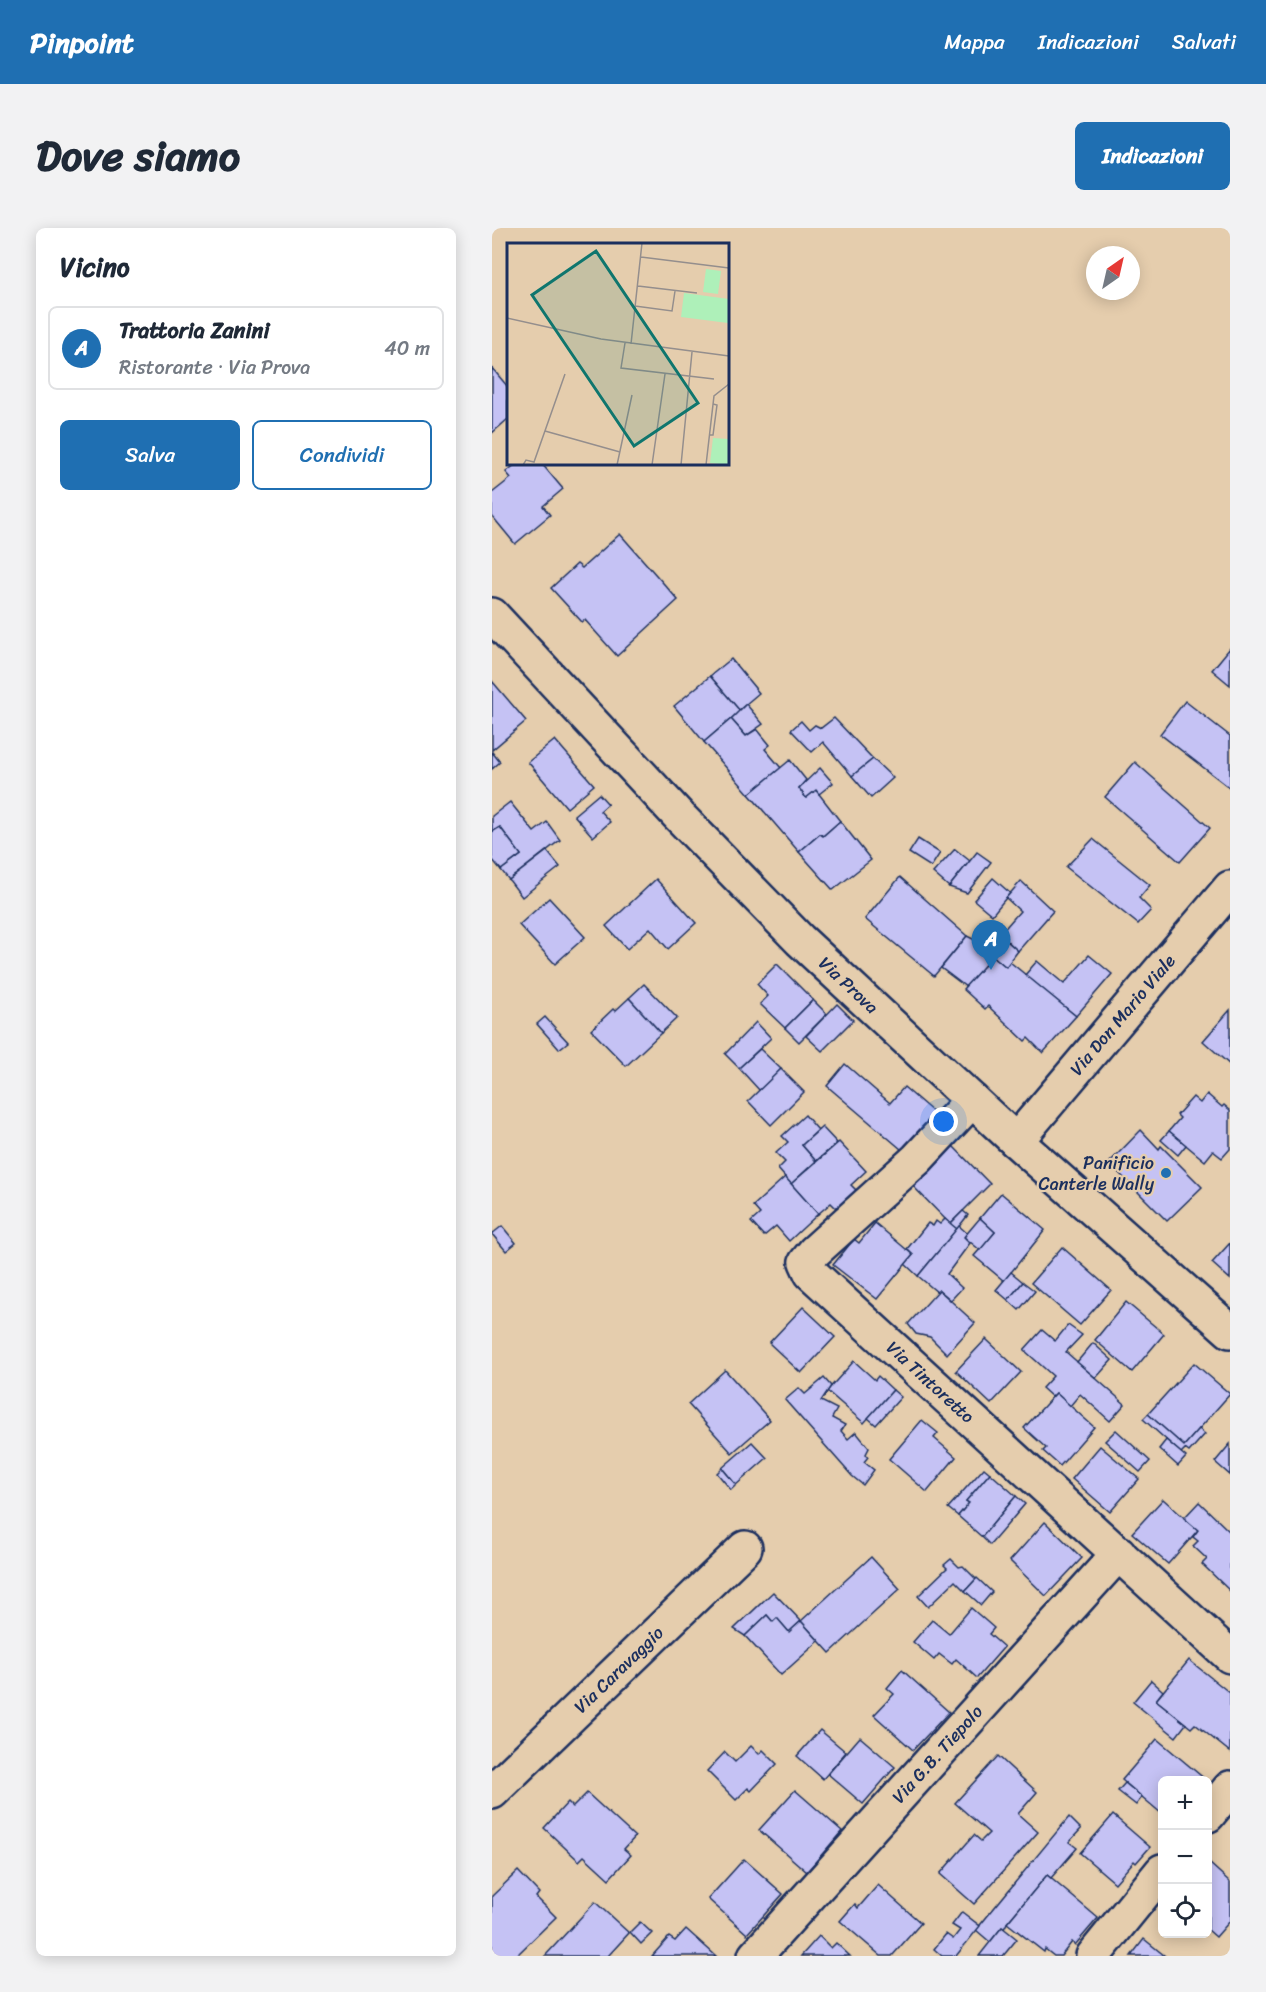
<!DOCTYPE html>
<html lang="it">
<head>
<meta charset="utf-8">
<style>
	body { margin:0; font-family:Sriracha,sans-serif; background:#f2f2f3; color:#1f2937 }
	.controls { position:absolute; right:18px; bottom:18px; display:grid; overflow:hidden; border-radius:9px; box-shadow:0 3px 15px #0003 }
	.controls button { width:54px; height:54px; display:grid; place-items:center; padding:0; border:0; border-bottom:2px solid #e0e1e3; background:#fff; color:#1f2937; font:30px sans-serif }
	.compass { position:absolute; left:594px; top:18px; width:54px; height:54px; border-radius:50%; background:#fff; box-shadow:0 3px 15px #0003; rotate:34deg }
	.you { position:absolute; left:452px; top:894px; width:21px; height:21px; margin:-15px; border:4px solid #fff; border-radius:50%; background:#1a73e8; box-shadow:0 0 0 9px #1a73e833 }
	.badge { display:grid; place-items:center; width:39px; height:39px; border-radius:50%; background:#1f6fb2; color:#fff; font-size:20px; font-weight:700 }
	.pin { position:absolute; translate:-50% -50px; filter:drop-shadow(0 2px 3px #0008) }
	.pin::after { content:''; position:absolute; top:32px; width:21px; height:18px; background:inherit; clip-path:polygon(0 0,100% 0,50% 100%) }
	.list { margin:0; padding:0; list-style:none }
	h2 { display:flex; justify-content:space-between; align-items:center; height:78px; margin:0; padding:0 24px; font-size:26px }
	h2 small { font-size:20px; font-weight:400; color:#747a83 }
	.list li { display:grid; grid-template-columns:39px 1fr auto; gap:18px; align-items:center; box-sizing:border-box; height:84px; margin:0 12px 12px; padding:0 12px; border:2px solid #e0e1e3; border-radius:9px }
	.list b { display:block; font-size:22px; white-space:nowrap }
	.list p { margin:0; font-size:20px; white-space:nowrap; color:#747a83 }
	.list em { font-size:20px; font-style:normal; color:#747a83 }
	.actions { display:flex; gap:12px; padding:18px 24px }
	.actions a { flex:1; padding:14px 0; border:2px solid #1f6fb2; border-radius:9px; text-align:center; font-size:21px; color:#1f6fb2 }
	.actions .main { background:#1f6fb2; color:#fff }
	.icon { flex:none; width:33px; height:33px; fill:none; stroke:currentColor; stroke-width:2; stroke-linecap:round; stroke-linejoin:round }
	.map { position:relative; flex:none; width:738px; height:1728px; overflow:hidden; border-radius:9px }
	header { display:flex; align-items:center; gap:36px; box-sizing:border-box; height:84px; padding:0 30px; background:#1f6fb2; color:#fff }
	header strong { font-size:28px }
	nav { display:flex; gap:33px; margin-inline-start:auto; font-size:21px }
	.intro { display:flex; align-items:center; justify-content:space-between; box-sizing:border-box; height:144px; padding:0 36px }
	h1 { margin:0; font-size:42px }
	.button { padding:15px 27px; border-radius:9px; background:#1f6fb2; color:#fff; font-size:21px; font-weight:700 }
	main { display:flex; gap:36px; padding:0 36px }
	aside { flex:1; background:#fff; border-radius:9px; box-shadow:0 3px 15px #0003 }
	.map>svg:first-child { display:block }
	.building { fill:#c5c2f4; stroke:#1b2f5e; stroke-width:1.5 }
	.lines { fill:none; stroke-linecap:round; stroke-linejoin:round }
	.street-casing { stroke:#1b2f5e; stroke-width:38 }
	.secondary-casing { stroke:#1b2f5e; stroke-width:38 }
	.street { stroke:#e5cdad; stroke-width:33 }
	.secondary { stroke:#e5cdad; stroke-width:33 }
	.poi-dot { fill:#1f6fb2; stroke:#e5cdad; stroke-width:2 }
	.labels { text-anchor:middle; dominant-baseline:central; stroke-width:4.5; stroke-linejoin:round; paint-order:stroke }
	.street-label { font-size:18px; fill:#1b2f5e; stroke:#e5cdad }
	.poi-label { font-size:18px; fill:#1b2f5e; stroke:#e5cdad; text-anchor:end }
	.inset-road { fill:none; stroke:#948e8d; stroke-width:1.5 }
	.view { fill:#0f766e; fill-opacity:0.15; stroke:#0f766e; stroke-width:3 }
	.inset-edge { fill:none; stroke:#1b2f5e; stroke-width:3 }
</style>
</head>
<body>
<header>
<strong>Pinpoint</strong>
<nav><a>Mappa</a><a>Indicazioni</a><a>Salvati</a></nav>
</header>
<div class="intro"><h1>Dove siamo</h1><a class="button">Indicazioni</a></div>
<main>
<aside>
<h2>Vicino<small></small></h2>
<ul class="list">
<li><span class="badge">A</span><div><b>Trattoria Zanini</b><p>Ristorante · Via Prova</p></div><em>40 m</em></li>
</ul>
<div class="actions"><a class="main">Salva</a><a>Condividi</a></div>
</aside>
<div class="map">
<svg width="738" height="1728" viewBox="0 0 738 1728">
	<rect width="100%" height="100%" fill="#e5cdad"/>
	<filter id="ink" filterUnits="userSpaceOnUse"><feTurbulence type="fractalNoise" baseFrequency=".0167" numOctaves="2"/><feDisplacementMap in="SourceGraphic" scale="12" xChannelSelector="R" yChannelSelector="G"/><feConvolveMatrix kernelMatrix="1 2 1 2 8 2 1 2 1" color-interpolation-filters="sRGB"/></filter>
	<g filter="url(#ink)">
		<g class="building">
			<path d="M0 140 16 159V191L0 205Z"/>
			<path d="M24 236H50L71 261 51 278 58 287 23 316 0 288V265L19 250 14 244Z"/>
			<path d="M128 306 186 372 125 428 93 392 90 394 59 360 85 336 90 340Z"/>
			<path d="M738 420V457L720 442Z"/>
			<path d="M239 431 267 465 247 482 218 448Z"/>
			<path d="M218 448 248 483 212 514 182 478Z"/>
			<path d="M0 453 34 493 0 522Z"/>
			<path d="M693 473 738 508V560L668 506Z"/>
			<path d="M254 476 271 496 254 508 239 491Z"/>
			<path d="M342 490 381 531 360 548 331 514 320 524 299 502 309 493 317 502 323 497 329 500Z"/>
			<path d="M239 491 254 508 265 501 278 517 273 521 289 540 257 566 212 514Z"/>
			<path d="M63 512 102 557 75 580 36 534Z"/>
			<path d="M0 524 8 534 0 541Z"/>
			<path d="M381 531 401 550 379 570 360 548Z"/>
			<path d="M298 532 314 552 307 560 314 570 324 562 348 593 331 608 328 606 307 624 257 566Z"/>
			<path d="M643 534 718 600 688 634 613 569Z"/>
			<path d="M328 540 341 555 327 566 324 562 314 570 307 560Z"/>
			<path d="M107 566 116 576 108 583 118 594 101 609 82 587Z"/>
			<path d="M18 574 42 604 55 594 68 612 17 652 9 642 29 627 8 599 0 604V588Z"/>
			<path d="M348 593 379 632 341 662 307 624 328 606 331 608Z"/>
			<path d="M8 599 29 627 9 642 0 631V604Z"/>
			<path d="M426 611 448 625 439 639 417 625Z"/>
			<path d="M601 611 658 657 647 670 659 682 646 696 574 639Z"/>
			<path d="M463 621 478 633 457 659 441 645Z"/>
			<path d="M55 623 68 639 30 669 17 652Z"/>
			<path d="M485 624 499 634 475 665 457 659Z"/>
			<path d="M408 649 475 708 442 748 373 691Z"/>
			<path d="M501 650 518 665 500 687 482 672Z"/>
			<path d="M164 651 204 695 176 721 158 700 135 721 114 698Z"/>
			<path d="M529 653 561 683 526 723 508 706 528 683 514 670Z"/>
			<path d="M57 670 93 709 63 736 27 697Z"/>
			<path d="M495 695 526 723 514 739 501 728 474 759 449 740 475 708 483 712Z"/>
			<path d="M597 727 620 746 584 788 533 747 545 733 572 756Z"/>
			<path d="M501 728 514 739 518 734 584 788 551 825 536 810 533 813 496 778 493 781 471 761Z"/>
			<path d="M285 736 321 772 293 800 268 776 276 768 265 756Z"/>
			<path d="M152 756 185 790 169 805 137 770Z"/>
			<path d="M137 770 169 805 134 838 99 802 121 781 123 783Z"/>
			<path d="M321 772 335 786 307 814 293 800Z"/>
			<path d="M345 776 361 792 330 823 314 808Z"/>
			<path d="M738 782V837L711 813Z"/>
			<path d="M53 789 76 814 67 821 45 796Z"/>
			<path d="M264 794 279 810 247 840 233 826Z"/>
			<path d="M268 821 289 841 268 863 247 840Z"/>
			<path d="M353 836 398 875 412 859 448 890 416 927 335 858Z"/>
			<path d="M289 841 312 864 279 897 256 873Z"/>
			<path d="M715 866 730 879 732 877 738 882V921L730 930 721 923 713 933 677 903 688 890 685 887 701 869 708 875Z"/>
			<path d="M313 887 326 902 310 917 324 933 299 956 286 941 293 934 284 925 296 914 290 908Z"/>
			<path d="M330 899 345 915 324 933 310 917Z"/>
			<path d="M649 902 667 921 669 918 710 959 675 993 617 935Z"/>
			<path d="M677 903 694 917 686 927 669 912Z"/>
			<path d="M347 914 374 943 359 957 366 964 346 982 339 975 326 986 299 956Z"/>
			<path d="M460 917 498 956 458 996 419 956Z"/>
			<path d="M293 949 326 986 297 1013 284 998 272 1008 259 994 268 986 261 978Z"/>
			<path d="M509 965 553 1002 512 1053 482 1028 503 1004 488 990Z"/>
			<path d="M471 983 476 987 465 1001 458 996Z"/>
			<path d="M488 990 503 1004 488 1022 472 1009Z"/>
			<path d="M453 991 465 1001 426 1048 413 1036 421 1027 415 1021 436 995 441 998 444 993 448 996Z"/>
			<path d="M383 995 421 1027 385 1071 341 1037 362 1011 367 1015Z"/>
			<path d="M10 998 24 1015 14 1023 0 1006Z"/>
			<path d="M467 998 475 1005 472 1009 478 1015 455 1046 470 1060 459 1072 447 1062 445 1064 426 1048Z"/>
			<path d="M738 1015V1051L720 1035Z"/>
			<path d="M570 1019 619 1062 588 1097 539 1055Z"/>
			<path d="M519 1044 531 1054 516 1072 504 1062Z"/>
			<path d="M531 1054 543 1063 527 1082 516 1072Z"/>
			<path d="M447 1062 483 1095 455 1126 438 1109 424 1106 416 1096Z"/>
			<path d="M634 1074 672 1106 640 1144 603 1112Z"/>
			<path d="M311 1079 343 1109 309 1145 277 1115Z"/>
			<path d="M576 1097 590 1107 574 1124 633 1176 618 1193 588 1166 578 1178 564 1165 560 1169 550 1160 561 1148 532 1122 550 1102 563 1113Z"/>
			<path d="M494 1111 529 1144 499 1176 464 1143Z"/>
			<path d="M601 1115 620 1132 604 1150 585 1134Z"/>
			<path d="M362 1133 383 1152 386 1148 401 1162 372 1195 335 1163Z"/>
			<path d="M702 1135 738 1166 692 1218 656 1186Z"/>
			<path d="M233 1142 278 1192 240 1225 196 1176Z"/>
			<path d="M332 1150 339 1158 329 1173 345 1181 340 1190 353 1197 349 1203 356 1211 364 1204 377 1220 374 1226 376 1229 372 1234 382 1242 371 1257 360 1248 293 1172 307 1160 313 1166Z"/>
			<path d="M401 1162 409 1169 384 1197 376 1190Z"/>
			<path d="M564 1165 602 1199 568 1238 551 1223 554 1220 532 1200Z"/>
			<path d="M656 1186 692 1218 707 1201 713 1206 697 1224 693 1221 689 1225 651 1191Z"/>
			<path d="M430 1192 446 1205 442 1210 464 1229 435 1264 397 1231Z"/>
			<path d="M624 1202 658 1233 648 1244 613 1213Z"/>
			<path d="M674 1212 694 1229 686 1238 667 1221Z"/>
			<path d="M260 1214 275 1230 244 1257 230 1240Z"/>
			<path d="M738 1216V1247L723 1234Z"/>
			<path d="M608 1218 647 1251 618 1284 580 1251Z"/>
			<path d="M230 1240 244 1257 239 1262 225 1245Z"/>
			<path d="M492 1240 498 1245 474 1273 477 1275 466 1288 456 1280Z"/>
			<path d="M498 1245 524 1268 490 1309 466 1288 477 1275 474 1273Z"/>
			<path d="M524 1268 533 1276 498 1317 490 1309Z"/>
			<path d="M671 1271 706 1302 676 1336 640 1305Z"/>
			<path d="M707 1274 738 1304V1363L710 1336 715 1331 701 1318 706 1313 701 1309 706 1302 692 1290Z"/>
			<path d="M553 1294 590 1330 554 1368 518 1333Z"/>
			<path d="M379 1329 408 1361 338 1425 309 1393Z"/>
			<path d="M459 1331 467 1339 471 1338 484 1351 473 1363 463 1353 436 1379 426 1368 455 1340 452 1337Z"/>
			<path d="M485 1350 500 1364 489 1377 473 1363Z"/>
			<path d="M281 1364 309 1393 297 1404 285 1390 281 1394 275 1387 253 1408 242 1401Z"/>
			<path d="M479 1380 502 1400 497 1406 512 1419 485 1450 464 1431 460 1436 447 1426 442 1432 421 1414 440 1392 457 1406Z"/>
			<path d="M275 1387 281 1394 285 1390 297 1404 309 1393 327 1413 289 1447 253 1408Z"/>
			<path d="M697 1432 738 1465V1524L703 1496 699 1500 664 1472Z"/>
			<path d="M410 1442 457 1484 421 1522 382 1487 402 1466 395 1460Z"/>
			<path d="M659 1452 671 1463 664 1472 694 1496 684 1509 641 1474Z"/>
			<path d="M328 1502 354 1524 331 1551 305 1528Z"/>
			<path d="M368 1509 403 1539 371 1576 336 1546Z"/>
			<path d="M665 1511 714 1552H670V1586L630 1552Z"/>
			<path d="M259 1518 267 1526 271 1522 285 1536 259 1563 256 1560 244 1572 215 1543 233 1524 243 1534Z"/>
			<path d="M506 1528 545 1564 526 1586 546 1604 482 1676 448 1646 482 1607 489 1613 497 1605 463 1575Z"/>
			<path d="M633 1555 650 1569 644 1577 626 1563Z"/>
			<path d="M303 1562 350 1603 315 1644 267 1602Z"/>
			<path d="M95 1565 143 1609 132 1621 139 1627 117 1651 92 1628 87 1633 52 1600 76 1574 81 1579Z"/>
			<path d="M621 1587 658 1619 644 1635 642 1633 623 1655 588 1625Z"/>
			<path d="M577 1589 589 1601 577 1614 585 1620 559 1650 555 1647 515 1695 512 1701 510 1699 498 1714 484 1702Z"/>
			<path d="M252 1631 291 1666 255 1706 216 1671Z"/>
			<path d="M716 1634 738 1654V1693L724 1709 716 1702Z"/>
			<path d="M26 1643 47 1665 44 1669 64 1689 24 1728H0V1668Z"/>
			<path d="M555 1647 606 1690 583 1717 580 1714 569 1728H562L553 1721 552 1724 515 1695Z"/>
			<path d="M386 1657 429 1695 400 1728H389L348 1693 363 1676 366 1680Z"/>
			<path d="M103 1674 137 1705 116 1728H53Z"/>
			<path d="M470 1684 488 1698 464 1728H450L442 1721 454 1706 461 1711 468 1702 460 1697Z"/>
			<path d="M148 1694 160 1705 149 1716 138 1704Z"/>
			<path d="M510 1699 525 1711 511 1728H487Z"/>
			<path d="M194 1701 224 1728H160L177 1709 183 1713Z"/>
			<path d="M327 1708 339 1720 344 1715 358 1728H309Z"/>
			<path d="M652 1711 673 1728H639Z"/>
		</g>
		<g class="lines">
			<defs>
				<g id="street">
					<path id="s1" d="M480 872 425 931 322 1024 314 1034 319 1045 738 1428"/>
					<path id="s2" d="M524 913 738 660"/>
					<path id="s3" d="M0 1564 253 1320"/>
					<path d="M716 1587 738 1560"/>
					<path id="s4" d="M263 1728 627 1325"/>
					<path d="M601 1728 670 1643"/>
				</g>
				<g id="secondary">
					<path id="s5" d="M0 387 188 589 308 712 524 913 738 1103"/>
				</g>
			</defs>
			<use href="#street" class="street-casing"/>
			<use href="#secondary" class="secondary-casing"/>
			<use href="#street" class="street"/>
			<use href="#secondary" class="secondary"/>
		</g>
	</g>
	<circle class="poi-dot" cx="674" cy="945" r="6"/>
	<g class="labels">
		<g class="street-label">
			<text stroke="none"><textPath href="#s5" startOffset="514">Via Prova</textPath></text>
			<text stroke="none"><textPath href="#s2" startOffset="165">Via Don Mario Viale</textPath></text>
			<text stroke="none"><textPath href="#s1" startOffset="406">Via Tintoretto</textPath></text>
			<text stroke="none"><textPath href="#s3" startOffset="176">Via Caravaggio</textPath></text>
			<text stroke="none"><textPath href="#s4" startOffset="272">Via G.B. Tiepolo</textPath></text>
		</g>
		<g class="poi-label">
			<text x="662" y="935">Panificio<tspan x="662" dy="21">Canterle Wally</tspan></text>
		</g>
	</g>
	<g transform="translate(15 15)">
		<rect width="222" height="222" fill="#e5cdad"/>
		<path d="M199 26 214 28 211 51 196 49ZM177 50 222 56 221 80 174 74ZM206 195 222 196V222L203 220Z" fill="#aef0b9"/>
		<path class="inset-road" d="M134 14 222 25M131 43 190 50M128 63 165 68 168 48M0 75 94 96 222 113M118 100 114 125 207 136M124 101 135 0M38 188 113 209M202 192H206L210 162 206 161M16 222 19 217 27 219 58 131M110 222 125 152M145 222 158 131M174 222 185 109M199 222 207 153 222 141"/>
		<path class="view" d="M89 8 191 160 127 203 25 52Z"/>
		<rect width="222" height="222" class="inset-edge"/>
	</g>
</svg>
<div class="controls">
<button>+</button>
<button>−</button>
<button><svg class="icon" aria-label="locate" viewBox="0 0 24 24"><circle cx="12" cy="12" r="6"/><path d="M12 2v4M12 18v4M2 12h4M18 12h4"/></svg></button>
</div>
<svg class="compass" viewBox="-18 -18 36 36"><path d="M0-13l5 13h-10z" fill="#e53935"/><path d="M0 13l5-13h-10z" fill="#747a83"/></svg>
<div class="you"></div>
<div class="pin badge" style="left:499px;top:742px">A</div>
</div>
</main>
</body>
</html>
